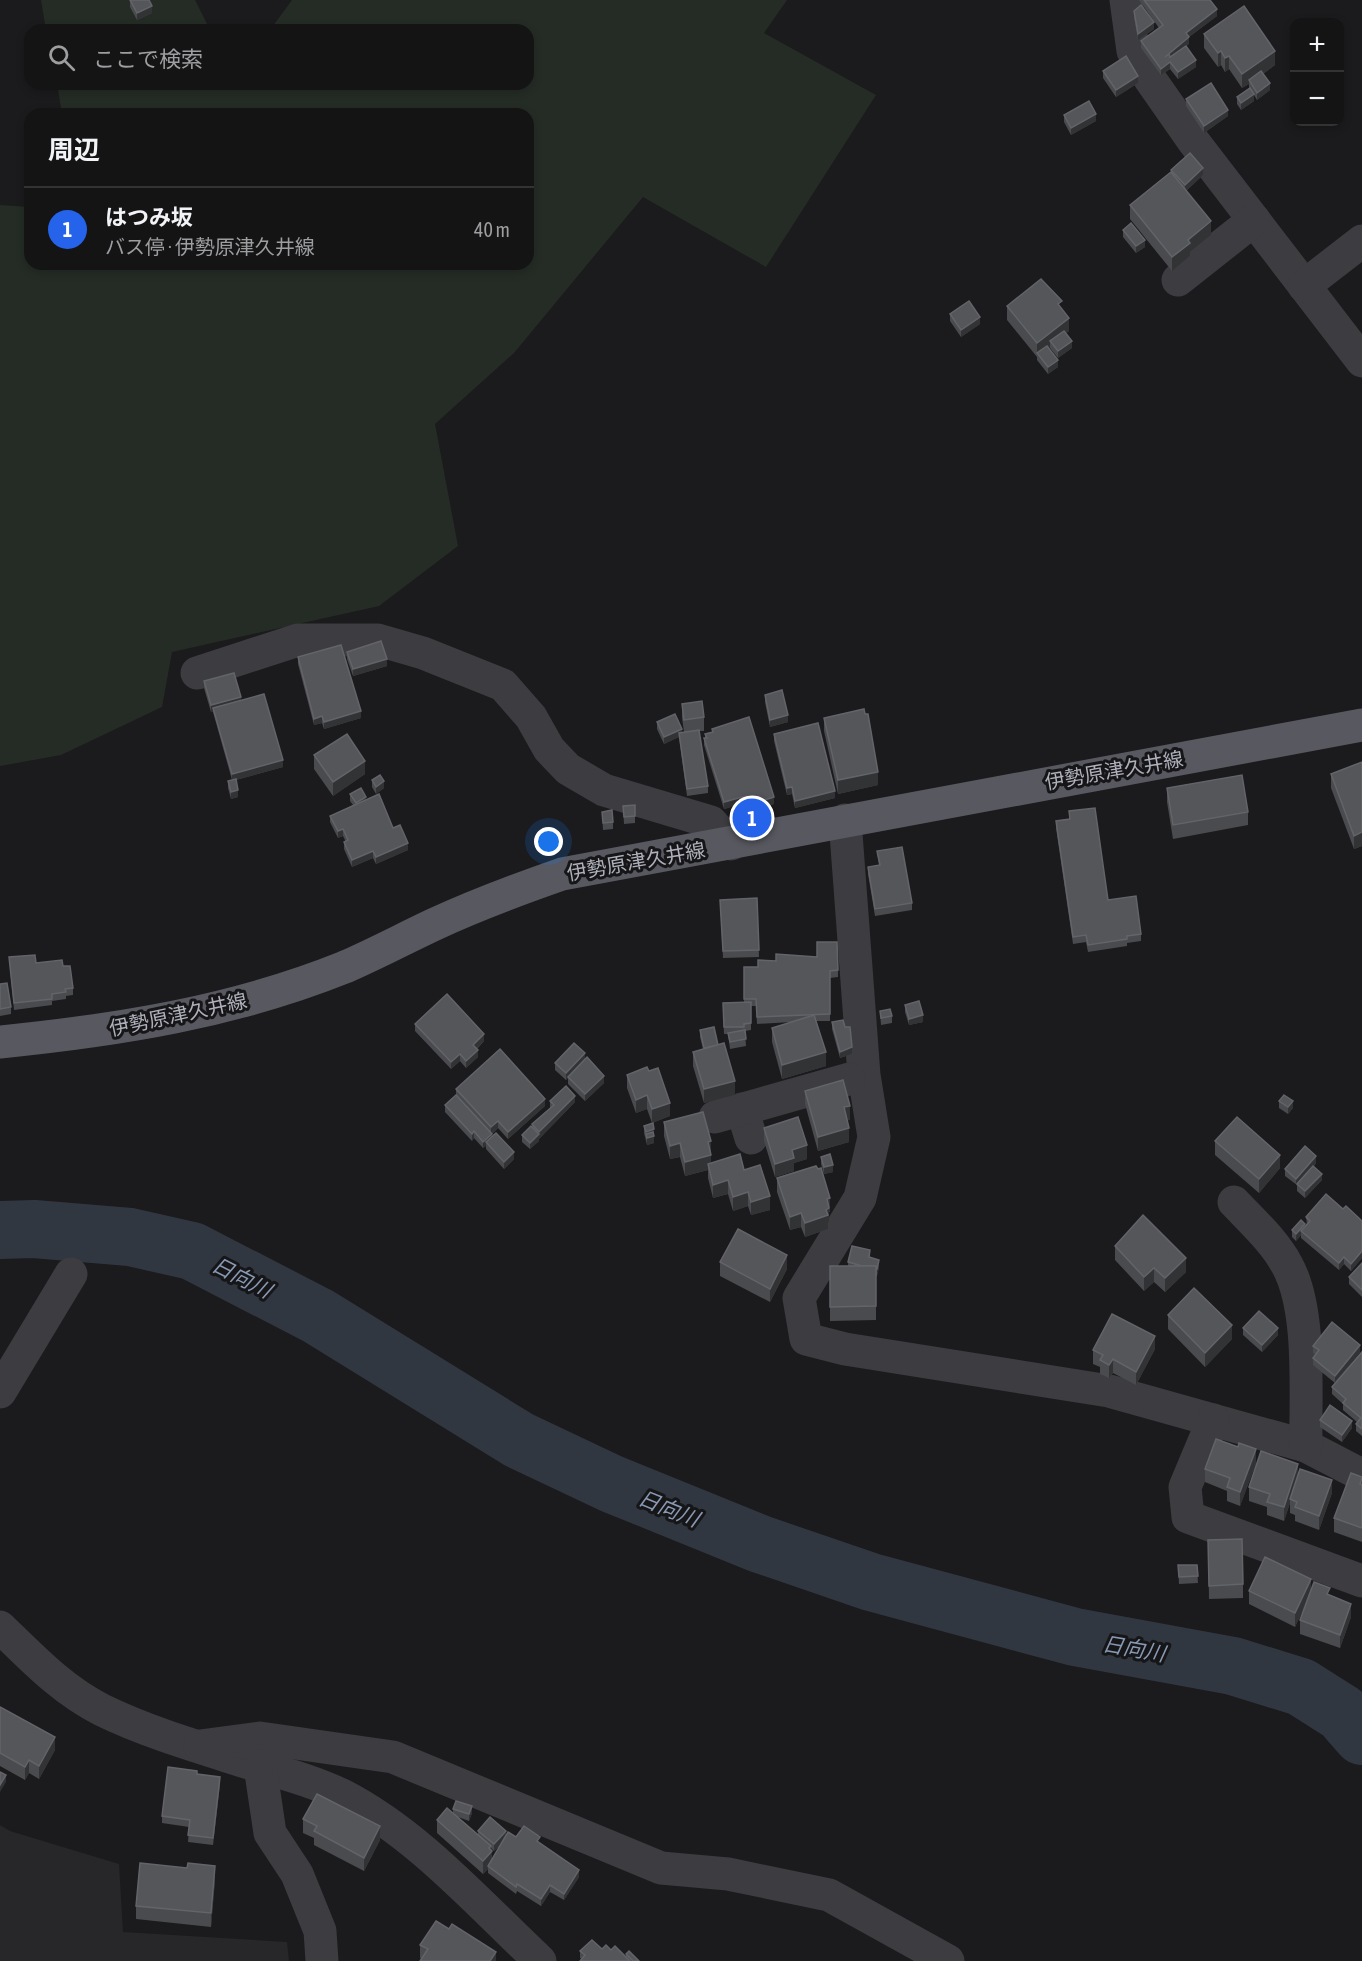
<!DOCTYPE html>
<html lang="ja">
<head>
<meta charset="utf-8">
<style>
	body { margin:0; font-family:"Asap Condensed","Noto Sans JP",sans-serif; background:#212122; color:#f1f3f6 }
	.controls { position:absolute; right:18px; top:18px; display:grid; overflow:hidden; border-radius:12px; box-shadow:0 3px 9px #0003 }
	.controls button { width:54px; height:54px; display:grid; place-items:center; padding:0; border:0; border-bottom:2px solid #333334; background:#141415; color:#f1f3f6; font:30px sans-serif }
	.you { position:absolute; left:549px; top:842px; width:21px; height:21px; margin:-15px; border:4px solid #fff; border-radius:50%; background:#1a73e8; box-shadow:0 0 0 9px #1a73e833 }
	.badge { display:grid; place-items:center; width:39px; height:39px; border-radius:50%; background:#2563eb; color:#fff; font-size:20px; font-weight:700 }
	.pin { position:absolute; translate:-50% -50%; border:3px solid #fff; box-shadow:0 2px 6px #0006 }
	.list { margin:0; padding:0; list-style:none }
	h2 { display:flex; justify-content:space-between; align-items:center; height:78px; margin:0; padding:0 24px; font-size:26px }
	h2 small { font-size:20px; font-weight:400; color:#9d9ea0 }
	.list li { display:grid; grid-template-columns:39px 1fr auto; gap:18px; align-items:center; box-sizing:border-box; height:84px; padding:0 24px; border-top:2px solid #333334 }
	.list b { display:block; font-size:22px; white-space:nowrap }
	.list p { margin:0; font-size:20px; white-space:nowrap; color:#9d9ea0 }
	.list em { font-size:20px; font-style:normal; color:#9d9ea0 }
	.icon { flex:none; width:33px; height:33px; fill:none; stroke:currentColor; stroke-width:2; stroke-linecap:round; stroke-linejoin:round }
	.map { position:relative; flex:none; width:1362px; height:1961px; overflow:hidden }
	.search { position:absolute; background:#141415; box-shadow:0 3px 9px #0003; left:24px; top:24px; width:510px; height:66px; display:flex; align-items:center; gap:15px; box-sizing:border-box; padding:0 21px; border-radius:18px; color:#9d9ea0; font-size:22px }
	.panel { position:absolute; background:#141415; box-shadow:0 3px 9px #0003; left:24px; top:108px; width:510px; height:162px; border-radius:18px }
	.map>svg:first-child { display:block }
	.built { fill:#272629 }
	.green { fill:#252c26 }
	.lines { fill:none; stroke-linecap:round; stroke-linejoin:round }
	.river { stroke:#313740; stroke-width:58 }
	.street { stroke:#3c3c41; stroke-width:33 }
	.primary { stroke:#585960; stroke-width:33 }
	.wall { fill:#4a4b4e; fill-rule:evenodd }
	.shaded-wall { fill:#323335 }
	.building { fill:#54565a; stroke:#626469; stroke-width:1.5 }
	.labels { text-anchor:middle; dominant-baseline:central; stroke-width:6; stroke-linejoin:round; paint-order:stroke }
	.street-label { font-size:20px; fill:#aeb0bb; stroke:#161517 }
	.water-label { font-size:21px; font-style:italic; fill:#8899b3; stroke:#161517 }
</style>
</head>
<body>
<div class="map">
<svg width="1362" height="1961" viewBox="0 0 1362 1961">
	<rect width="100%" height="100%" fill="#1b1a1c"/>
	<path class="built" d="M0 1825 10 1831 119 1864 123 1932 287 1942 289 1961H0Z"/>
	<g class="green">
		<path d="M41 0H195L210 30H46Z"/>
		<path d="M292 0H787L764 33 876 95 766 267 643 197 514 353 435 424 458 546 379 606 172 652 162 707 61 755 0 766V205L30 207V264H528V114H62L57 84H528V30H270Z"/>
	</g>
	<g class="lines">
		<path class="river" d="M0 1230 34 1229 130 1237 192 1251 318 1316 519 1440 612 1484 760 1544 871 1582 1075 1637 1233 1666 1301 1687 1342 1713 1362 1736"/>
		<g class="street">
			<path d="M1126 0 1133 51 1150 79 1194 142 1362 361"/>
			<path d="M1178 280 1254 220"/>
			<path d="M1304 286 1362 241"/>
			<path d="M197 673 298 640H378L423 653 503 685 531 717 549 749 568 769 604 790 711 822 731 844"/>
			<path d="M845 820 864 1075 874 1137 860 1198 799 1298 806 1339 845 1349 1109 1391 1306 1446 1362 1475"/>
			<path d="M742 1109 751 1138"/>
			<path d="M715 1117 849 1079"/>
			<path d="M1234 1202C1253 1222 1274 1241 1287 1265 1312 1310 1305 1394 1306 1446"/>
			<path d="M0 1392 71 1274"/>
			<path d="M1213 1420 1185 1487 1188 1517 1362 1581"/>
			<path d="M0 1627C32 1658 62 1690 102 1710 149 1733 202 1748 252 1764 282 1773 313 1781 342 1795 418 1834 478 1903 540 1961"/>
			<path d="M200 1746 260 1738 393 1757 661 1868 728 1874 829 1895 948 1961"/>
			<path d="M260 1766 270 1833 297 1874 320 1931 322 1961"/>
		</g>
		<path class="primary" d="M0 1042C119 1030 233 1012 345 967 375 954 405 938 435 924 476 905 519 889 562 874L1362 725"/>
	</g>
	<g class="wall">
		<path d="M130 0 152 13 137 20 130 7Z"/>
		<path d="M1139 0H1210L1217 16 1189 37V44L1186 46 1196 67 1178 79 1170 69 1161 75 1141 48V41L1159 28Z"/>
		<path d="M1134 11 1154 29 1138 40 1134 18Z"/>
		<path d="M1204 34 1275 65 1263 74 1270 90 1257 100 1254 95V101L1241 110 1237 104V97L1249 88V84L1242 88 1229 69 1225 72 1221 65 1218 67 1204 48Z"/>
		<path d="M1103 71 1138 83 1116 97 1103 78Z"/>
		<path d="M1186 99 1228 116 1204 133 1186 106Z"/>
		<path d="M1064 115 1096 121 1071 135 1064 122Z"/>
		<path d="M1171 170 1203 175 1186 191 1211 235 1190 252V256L1172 271 1130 219V205L1171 172Z"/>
		<path d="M1123 230 1145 247 1136 253 1123 237Z"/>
		<path d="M1007 306 1062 309 1069 331 1066 333 1072 348 1058 358 1050 348V346L1049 348 1058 367 1048 374 1037 360V357L1007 320Z"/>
		<path d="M950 314 980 324 961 337 950 321Z"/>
		<path d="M347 652 387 666 353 676 347 659Z"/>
		<path d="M298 657 361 718 324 729 322 723 314 725 298 664Z"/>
		<path d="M204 681 241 700 283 767 236 780 238 797 231 799 228 788V781L232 780 213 712H211L204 688Z"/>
		<path d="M765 695 788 722 770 727 765 702Z"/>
		<path d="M682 704 704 717V731H699L708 786V793L687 796 679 737 664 744 657 729V722L682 733 684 732 682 718Z"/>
		<path d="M824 718 878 785 838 794 824 731Z"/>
		<path d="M712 729 774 804 749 812 746 803 724 809 704 745V738H705V734L712 732Z"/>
		<path d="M774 734 835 798 795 808 792 794 787 795 774 741Z"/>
		<path d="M314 755 365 774 333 796 314 769Z"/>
		<path d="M1362 762V846L1354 849 1331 788V774Z"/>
		<path d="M372 780 384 788 376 794 372 787Z"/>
		<path d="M1167 788 1248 812V825L1173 839 1167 802Z"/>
		<path d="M350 794 366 800 393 828 408 850 376 864 373 858 352 867 344 849V842H346L343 836 338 838 330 822V816L353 805 350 801Z"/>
		<path d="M635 805V823L624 824 623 806Z"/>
		<path d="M1069 811 1108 900 1141 934V941L1127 943V946L1088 952 1086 942 1073 944 1056 828V821L1069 819Z"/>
		<path d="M602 812 613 822V829L603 830Z"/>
		<path d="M877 851 912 903V910L875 916 868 874V867L879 865Z"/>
		<path d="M757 898 759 957 723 958 720 900Z"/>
		<path d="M9 957 36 963 63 966 73 988V995L66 996V999L52 1001V1005L14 1010Z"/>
		<path d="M744 967 838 970V977L830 978V1021H816L826 1066 782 1079 772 1042V1028L792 1022 757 1024 756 1006H751V1030L745 1031 746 1046 730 1049 728 1034H724L723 1010 744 1002Z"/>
		<path d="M0 984 11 1007V1014L0 1016Z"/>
		<path d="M905 1005 923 1022 909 1025 905 1012Z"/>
		<path d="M880 1011 892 1016V1023L881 1025Z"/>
		<path d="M832 1022 845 1027 852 1054 840 1058 832 1029Z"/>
		<path d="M415 1024 484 1041 477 1049 478 1057 466 1068 460 1061 451 1069 415 1031Z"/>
		<path d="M700 1030 718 1045 735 1095 704 1103 693 1066V1052L703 1049 700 1037Z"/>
		<path d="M585 1059 604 1083 585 1101 568 1084V1078L566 1080 555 1070V1063Z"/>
		<path d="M627 1075 670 1116 652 1123 647 1109 636 1113 627 1088Z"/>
		<path d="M456 1089 545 1106 508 1139 498 1128 492 1134V1136L514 1159 504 1169 486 1149V1146L483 1148 474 1138 472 1141 445 1112V1105L456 1095Z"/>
		<path d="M805 1091 850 1120H847L849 1142 818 1151 805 1104Z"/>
		<path d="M550 1101 575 1102 539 1139V1138V1141L530 1149 522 1142V1135L532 1128V1124L550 1108Z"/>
		<path d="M1279 1101 1293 1108 1288 1114 1279 1108Z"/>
		<path d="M664 1122 711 1141V1163L744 1170 770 1210 751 1215 748 1206 733 1211 728 1194 713 1198 708 1178V1170L685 1176 680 1157 670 1159 664 1136Z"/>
		<path d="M644 1126 654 1129V1143L647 1145 644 1133Z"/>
		<path d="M764 1128 807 1159 794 1163V1171L775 1177 764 1141Z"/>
		<path d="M1215 1141 1280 1168 1259 1193 1215 1155Z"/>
		<path d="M821 1157 833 1172 824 1174 821 1164Z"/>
		<path d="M1316 1163 1314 1166 1322 1180 1305 1198 1297 1191V1185L1285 1176V1169Z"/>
		<path d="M777 1178 830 1212H829V1222L828 1223V1229L805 1237 801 1227 790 1230 777 1192Z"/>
		<path d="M1343 1209 1362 1221V1258L1351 1271 1344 1264 1339 1270 1301 1238V1235L1296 1241 1292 1237V1230L1305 1226 1307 1225 1306 1217Z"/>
		<path d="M1115 1246 1186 1272 1165 1292 1154 1282 1144 1291 1115 1260Z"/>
		<path d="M870 1258 879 1267 877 1276H876V1320L830 1321V1266H848V1262Z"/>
		<path d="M720 1262 787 1269 770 1302 720 1276Z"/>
		<path d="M1362 1263V1297L1349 1284V1277Z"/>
		<path d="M1168 1315 1232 1339 1205 1367 1168 1329Z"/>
		<path d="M1243 1328 1278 1335 1262 1352 1243 1335Z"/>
		<path d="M1313 1346 1360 1352 1335 1383 1313 1365V1358L1316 1355 1313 1353Z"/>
		<path d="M1155 1349 1136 1385 1113 1373 1109 1378 1100 1374V1367L1093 1364V1350Z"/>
		<path d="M1362 1352V1436L1356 1431V1424L1357 1422 1343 1410V1404L1332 1394V1387Z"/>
		<path d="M1320 1420 1352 1428 1342 1442 1320 1427Z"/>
		<path d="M1256 1463 1240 1506 1227 1501V1491L1205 1482V1469Z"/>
		<path d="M1298 1475 1332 1493 1319 1530 1295 1521V1515L1290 1513V1503L1284 1521 1267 1515V1507L1249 1501V1487Z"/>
		<path d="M1362 1477V1542L1334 1532V1518Z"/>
		<path d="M1208 1540 1243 1584V1598L1209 1599Z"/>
		<path d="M1178 1565H1197L1198 1583 1179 1584Z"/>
		<path d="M1311 1590 1330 1596 1351 1617 1340 1648 1300 1634V1620L1307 1601 1295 1627 1249 1604V1591Z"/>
		<path d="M0 1707 55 1750 39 1779 29 1773 25 1780 0 1766Z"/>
		<path d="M197 1774 220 1784 213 1845 188 1842 189 1827 162 1823V1816Z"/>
		<path d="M453 1809 472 1813 469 1821 458 1817 478 1835V1831L506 1835 540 1843 579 1877 564 1900 550 1892 541 1906 517 1891 516 1894 488 1873V1869L483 1874 437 1833V1820L453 1813ZM501 1844 492 1860 491 1848 494 1851Z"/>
		<path d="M303 1819 380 1840 364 1871 314 1845V1838L303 1833Z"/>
		<path d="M215 1880 211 1927 136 1919V1906Z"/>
		<path d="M449 1929 496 1952 422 1959 420 1958V1945Z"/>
		<path d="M602 1949 611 1950 626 1957V1954L639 1961H580L582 1959 580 1958V1951Z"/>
	</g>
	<g class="shaded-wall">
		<path d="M152 6V13L137 20V13Z"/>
		<path d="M1217 9V16L1186 39V33Z"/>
		<path d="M1154 22V29L1138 40V34Z"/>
		<path d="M1189 37V44L1165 64V57Z"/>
		<path d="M1221 51V65L1218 67V53Z"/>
		<path d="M1275 51V65L1250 83 1249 80V84L1242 88V74Z"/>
		<path d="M1229 56V69L1225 72V58Z"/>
		<path d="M1196 60V67L1178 79V72Z"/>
		<path d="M1170 62V69L1161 75V69Z"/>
		<path d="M1138 76V83L1116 97V90Z"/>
		<path d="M1270 83V90L1257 100V93Z"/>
		<path d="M1254 94V101L1241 110V103Z"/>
		<path d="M1228 110V116L1204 133V126Z"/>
		<path d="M1096 114V121L1071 135V128Z"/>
		<path d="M1203 168V175L1185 192V185Z"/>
		<path d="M1211 221V235L1190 252V256L1172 271V257L1188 240Z"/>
		<path d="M1145 240V247L1136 253V246Z"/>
		<path d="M980 317V324L961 337V330Z"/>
		<path d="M1069 318V331L1053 344 1050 341V346L1039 355 1037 353V357V343Z"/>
		<path d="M1072 341V348L1058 358V351Z"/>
		<path d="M1058 360V367L1048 374V367Z"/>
		<path d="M387 659V666L353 676V669Z"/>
		<path d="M241 697V704L213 708V712H211V705Z"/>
		<path d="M361 711V718L324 729V722Z"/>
		<path d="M788 715V722L770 727V720Z"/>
		<path d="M322 716V723L314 725V719Z"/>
		<path d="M682 729V736L679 733V737L664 744V737Z"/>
		<path d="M283 760V767L232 781V774Z"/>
		<path d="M365 761V774L333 796V782Z"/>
		<path d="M878 772V785L838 794V780Z"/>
		<path d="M384 781V788L376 794V787Z"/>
		<path d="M792 787V794L787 795V788Z"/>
		<path d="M238 790V797L231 799V792Z"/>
		<path d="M835 791V798L795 808V801Z"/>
		<path d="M746 796V803L724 809V802Z"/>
		<path d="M366 797V804L356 810V803Z"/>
		<path d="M774 797V804L749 812V805Z"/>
		<path d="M343 829V836L338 838V831Z"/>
		<path d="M1362 832V846L1354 849V836Z"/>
		<path d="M408 843V850L376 864V857Z"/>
		<path d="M373 851V858L352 867V860Z"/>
		<path d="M923 1015V1022L909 1025V1019Z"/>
		<path d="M484 1034V1041L473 1052V1045Z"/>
		<path d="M852 1047V1054L840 1058V1052Z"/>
		<path d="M478 1050V1057L466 1068V1061Z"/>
		<path d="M826 1052V1066L782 1079V1065Z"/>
		<path d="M585 1053V1060L566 1080V1073Z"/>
		<path d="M460 1054V1061L451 1069V1062Z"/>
		<path d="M604 1076V1083L585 1101V1094Z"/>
		<path d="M735 1081V1095L704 1103V1089Z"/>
		<path d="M647 1095V1109L636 1113V1100Z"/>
		<path d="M575 1096V1102L539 1139V1132Z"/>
		<path d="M545 1099V1106L508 1139V1132Z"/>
		<path d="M1293 1101V1108L1288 1114V1107Z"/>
		<path d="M670 1103V1116L652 1123V1109Z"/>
		<path d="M850 1106V1120L844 1121V1107Z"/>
		<path d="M498 1121V1128L491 1134V1127Z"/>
		<path d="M849 1128V1142L818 1151V1137Z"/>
		<path d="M654 1129V1136L646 1134V1138V1132Z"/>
		<path d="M474 1131V1138L472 1141V1134Z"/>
		<path d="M492 1134V1141L486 1142V1146L483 1148V1142Z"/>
		<path d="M539 1134V1141L530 1149V1143Z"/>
		<path d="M654 1136V1143L647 1145V1138Z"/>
		<path d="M711 1141V1154L708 1142Z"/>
		<path d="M680 1143V1157L670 1159V1146Z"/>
		<path d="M807 1145V1159L794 1163V1171L775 1177V1164L792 1150Z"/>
		<path d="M514 1152V1159L504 1169V1162Z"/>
		<path d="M711 1155V1169L708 1164V1170L685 1176V1162Z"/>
		<path d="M1280 1155V1168L1259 1193V1179Z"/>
		<path d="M1316 1156V1163L1296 1186V1179Z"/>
		<path d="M833 1165V1172L824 1174V1167Z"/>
		<path d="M1322 1174V1180L1305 1198V1191Z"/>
		<path d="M728 1180V1194L713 1198V1185Z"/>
		<path d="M748 1192V1206L733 1211V1197Z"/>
		<path d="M770 1196V1210L751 1215V1202Z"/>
		<path d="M830 1198V1212H829V1222L828 1223V1229L805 1237V1223L827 1199Z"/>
		<path d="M801 1213V1227L790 1230V1217Z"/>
		<path d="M1305 1224V1230L1301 1231V1235L1296 1241V1234Z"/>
		<path d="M1362 1251V1258L1351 1271V1264Z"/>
		<path d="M787 1255V1269L770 1302V1289Z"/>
		<path d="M1344 1257V1264L1339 1270V1263Z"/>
		<path d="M1186 1258V1272L1165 1292V1278Z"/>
		<path d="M879 1260V1267L877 1276V1269Z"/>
		<path d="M1154 1268V1282L1144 1291V1277Z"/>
		<path d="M1232 1325V1339L1205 1367V1353Z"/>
		<path d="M1278 1328V1335L1262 1352V1345Z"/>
		<path d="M1155 1336V1349L1136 1385V1372Z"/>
		<path d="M1360 1345V1352L1335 1383V1376Z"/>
		<path d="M1113 1359V1373L1109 1378V1365Z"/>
		<path d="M1352 1421V1428L1342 1442V1435Z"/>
		<path d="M1256 1449V1463L1240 1506V1492Z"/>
		<path d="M1298 1464V1477L1290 1499V1503L1284 1521V1507Z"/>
		<path d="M1332 1480V1493L1319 1530V1516Z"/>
		<path d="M1311 1579V1592L1295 1627V1613Z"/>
		<path d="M1351 1604V1617L1340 1648V1635Z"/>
		<path d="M55 1737V1750L39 1779V1766Z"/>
		<path d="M29 1760V1773L25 1780V1767Z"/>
		<path d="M6 1775V1782L0 1792V1785Z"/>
		<path d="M220 1777V1784L213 1845V1838Z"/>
		<path d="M472 1806V1813L469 1821V1814Z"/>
		<path d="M380 1826V1840L364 1871V1858Z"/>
		<path d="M506 1831V1838L494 1851V1844Z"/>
		<path d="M491 1846 492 1865 488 1866V1869L483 1874V1861Z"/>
		<path d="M215 1866V1880L211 1927V1913Z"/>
		<path d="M579 1870V1877L564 1900V1894Z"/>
		<path d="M550 1885V1892L541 1906V1899Z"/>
		<path d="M496 1952V1961H490Z"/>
	</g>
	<g class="building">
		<path d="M130 0H149L152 6 137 13Z"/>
		<path d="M1144 0H1210L1217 9 1186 33 1189 37 1165 57 1169 54 1170 57 1186 46 1196 60 1178 72 1170 62 1161 69 1141 41 1163 25Z"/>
		<path d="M1141 5 1154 22 1138 34 1134 11Z"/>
		<path d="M1244 6 1275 51 1242 74 1229 56 1225 58 1221 51 1218 53 1204 34Z"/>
		<path d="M1126 56 1138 76 1116 90 1103 71Z"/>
		<path d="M1261 71 1270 83 1257 93 1249 80Z"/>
		<path d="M1211 83 1228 110 1204 126 1186 99Z"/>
		<path d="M1250 88 1254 94 1241 103 1237 97Z"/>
		<path d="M1089 101 1096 114 1071 128 1064 115Z"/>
		<path d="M1190 153 1203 168 1185 185 1171 170Z"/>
		<path d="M1171 172 1211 221 1188 240 1190 243 1172 257 1130 205Z"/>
		<path d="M1131 223 1145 240 1136 246 1123 230Z"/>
		<path d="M1041 279 1062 301 1058 304 1069 318 1037 343 1007 306Z"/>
		<path d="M969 301 980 317 961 330 950 314Z"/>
		<path d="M1064 331 1072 341 1058 351 1050 341Z"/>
		<path d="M1047 346 1058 360 1048 367 1037 353Z"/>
		<path d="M381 641 387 659 353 669 347 652Z"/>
		<path d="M341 645 361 711 324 722 322 716 314 719 298 657Z"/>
		<path d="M234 673 241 697 211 705 204 681Z"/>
		<path d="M782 690 788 715 770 720 765 695Z"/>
		<path d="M264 694 283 760 232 774 213 708Z"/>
		<path d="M702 701 704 717 684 720 682 704Z"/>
		<path d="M864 709 865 714H868L878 772 838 780 824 718Z"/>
		<path d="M675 714 682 729 664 737 657 722Z"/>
		<path d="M749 717 774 797 749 805 746 796 724 802 704 738H707L705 734 713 732 712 729Z"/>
		<path d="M818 723 835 791 795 801 792 787 787 788 774 734Z"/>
		<path d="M699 730 708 786 687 789 679 733Z"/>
		<path d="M347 734 365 761 333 782 314 755Z"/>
		<path d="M1362 762V832L1354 836 1331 774Z"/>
		<path d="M380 775 384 781 376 787 372 780Z"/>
		<path d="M1242 775 1248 812 1173 825 1167 788Z"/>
		<path d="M236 779 238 790 231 792 228 781Z"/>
		<path d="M361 788 366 797 356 803 350 794Z"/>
		<path d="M379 794 393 828 400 825 408 843 376 857 373 851 352 860 344 842 348 840 343 829 338 831 330 816Z"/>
		<path d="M635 805V816L624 817 623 806Z"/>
		<path d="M1095 808 1108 900 1136 896 1141 934 1127 936V939L1088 945 1086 935 1073 937 1056 821 1070 819 1069 811Z"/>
		<path d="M612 810 613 822 603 823 602 812Z"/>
		<path d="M902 847 912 903 875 909 868 867 880 865 877 851Z"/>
		<path d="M757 898 759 950 723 951 720 900Z"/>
		<path d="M817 942H837L838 970 830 971V1014L757 1017 756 999H744V967H758V960L776 961V954L817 957Z"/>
		<path d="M35 955 36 963 62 960 63 966H70L73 988 65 989 66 992 52 994V999L14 1003 9 957Z"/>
		<path d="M7 983 11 1007 0 1009V984Z"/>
		<path d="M447 994 484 1034 473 1045 478 1050 466 1061 460 1054 451 1062 415 1024Z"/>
		<path d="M919 1001 923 1015 909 1019 905 1005Z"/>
		<path d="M751 1002V1023L744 1024V1027H724L723 1003Z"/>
		<path d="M890 1009 892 1016 881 1018 880 1011Z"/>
		<path d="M814 1015 826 1052 782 1065 772 1028Z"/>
		<path d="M843 1020 845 1027H850L852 1047 840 1052 832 1022Z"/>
		<path d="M714 1027 718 1045 704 1048 700 1030Z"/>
		<path d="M745 1030 746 1039 730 1042 728 1033Z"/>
		<path d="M574 1043 585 1053 566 1073 555 1063Z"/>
		<path d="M724 1043 735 1081 704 1089 693 1052Z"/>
		<path d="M500 1049 545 1099 508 1132 498 1121 491 1127 456 1089Z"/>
		<path d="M587 1057 604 1076 585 1094 568 1077Z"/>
		<path d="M647 1067 649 1071 658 1068 670 1103 652 1109 647 1095 636 1100 627 1075Z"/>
		<path d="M843 1080 850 1106 844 1107 849 1128 818 1137 805 1091Z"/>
		<path d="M566 1086 575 1096 539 1132 532 1124 554 1105 550 1101Z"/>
		<path d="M456 1095 492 1134 483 1142 474 1131 472 1134 445 1105Z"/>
		<path d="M1284 1095 1293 1101 1288 1107 1279 1101Z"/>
		<path d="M703 1112 711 1141 708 1142 711 1155 685 1162 680 1143 670 1146 664 1122Z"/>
		<path d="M798 1117 807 1145 792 1150 794 1158 775 1164 764 1128Z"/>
		<path d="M1237 1117 1280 1155 1259 1179 1215 1141Z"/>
		<path d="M653 1123 654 1129 646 1132 644 1126Z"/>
		<path d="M531 1126 539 1134 530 1143 522 1135Z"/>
		<path d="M653 1132 654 1136 647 1138 646 1134Z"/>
		<path d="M496 1133 514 1152 504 1162 486 1142Z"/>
		<path d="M1305 1146 1316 1156 1296 1179 1285 1169Z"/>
		<path d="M740 1154 744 1170 760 1165 770 1196 751 1202 748 1192 733 1197 728 1180 713 1185 708 1164Z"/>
		<path d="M830 1154 833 1165 824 1167 821 1157Z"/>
		<path d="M816 1166 818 1169 821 1168 830 1198 827 1199 829 1208 826 1210 828 1215 805 1223 801 1213 790 1217 777 1178Z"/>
		<path d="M1313 1166 1322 1174 1305 1191 1297 1184Z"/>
		<path d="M1326 1194 1343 1209 1346 1206 1362 1221V1251L1351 1264 1344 1257 1339 1263 1301 1231 1310 1221 1306 1217Z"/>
		<path d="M1143 1215 1186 1258 1165 1278 1154 1268 1144 1277 1115 1246Z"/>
		<path d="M1301 1220 1305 1224 1296 1234 1292 1230Z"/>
		<path d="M738 1229 787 1255 770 1289 720 1262Z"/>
		<path d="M852 1246 870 1250 869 1257 879 1260 877 1269H876V1266H862L848 1262Z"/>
		<path d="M1362 1263V1290L1349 1277Z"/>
		<path d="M830 1266H876V1306L830 1307Z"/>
		<path d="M1194 1288 1232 1325 1205 1353 1168 1315Z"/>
		<path d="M1259 1311 1278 1328 1262 1345 1243 1328Z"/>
		<path d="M1112 1314 1155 1336 1136 1372 1113 1359 1109 1365 1100 1360 1103 1355 1093 1350Z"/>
		<path d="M1332 1322 1360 1345 1335 1376 1313 1358 1319 1350 1313 1346Z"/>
		<path d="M1362 1352V1429L1356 1424 1361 1418 1343 1403 1346 1399 1332 1387Z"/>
		<path d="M1330 1405 1352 1421 1342 1435 1320 1420Z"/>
		<path d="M1216 1439 1238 1447 1239 1443 1256 1449 1240 1492 1227 1487 1230 1478 1205 1469Z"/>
		<path d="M1261 1451 1298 1464 1284 1507 1267 1502 1270 1494 1249 1487Z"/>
		<path d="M1300 1469 1332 1480 1319 1516 1295 1507 1297 1502 1290 1499Z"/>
		<path d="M1351 1473 1362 1477 1360 1484 1362 1485V1528L1334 1518Z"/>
		<path d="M1242 1539 1243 1584 1209 1586 1208 1540Z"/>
		<path d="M1265 1557 1311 1579 1295 1613 1249 1591Z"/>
		<path d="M1178 1565H1197L1198 1576 1179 1577Z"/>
		<path d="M1314 1582 1330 1588 1327 1594 1351 1604 1340 1635 1300 1620Z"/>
		<path d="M0 1707 55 1737 39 1766 29 1760 25 1767 0 1753Z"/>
		<path d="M168 1767 197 1771V1774L220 1777 213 1838 188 1835 190 1820 162 1816Z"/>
		<path d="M0 1772 6 1775 0 1785Z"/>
		<path d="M317 1794 380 1826 364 1858 314 1831 317 1826 303 1819Z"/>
		<path d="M456 1801 472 1806 469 1814 453 1809Z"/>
		<path d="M447 1808 491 1846 489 1848 492 1851 483 1861 437 1820Z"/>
		<path d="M490 1817 506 1831 494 1844 478 1831Z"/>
		<path d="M524 1826 540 1837 537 1841 579 1870 564 1894 550 1885 541 1899 517 1884 516 1887 488 1866 508 1832 516 1837Z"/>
		<path d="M140 1863 187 1868 188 1863 215 1866 211 1913 136 1906Z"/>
		<path d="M436 1921 449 1929 452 1924 496 1952 490 1961H420L428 1949 420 1945Z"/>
		<path d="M592 1940 602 1949 606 1945 611 1950 615 1946 630 1961H580L585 1955 580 1951Z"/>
		<path d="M629 1951 639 1961H633L626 1954Z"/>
	</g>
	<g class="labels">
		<g class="street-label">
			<text transform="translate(1114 770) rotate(-10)">伊勢原津久井線</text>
			<text transform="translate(636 861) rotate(-10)">伊勢原津久井線</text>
			<text transform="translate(178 1014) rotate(-12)">伊勢原津久井線</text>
		</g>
		<g class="water-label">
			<text transform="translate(242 1277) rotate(27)">日向川</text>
			<text transform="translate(669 1508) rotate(22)">日向川</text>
			<text transform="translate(1134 1648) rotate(10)">日向川</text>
		</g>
	</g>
</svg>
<div class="controls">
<button>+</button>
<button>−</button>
</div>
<div class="you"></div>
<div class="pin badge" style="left:752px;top:818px">1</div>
<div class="search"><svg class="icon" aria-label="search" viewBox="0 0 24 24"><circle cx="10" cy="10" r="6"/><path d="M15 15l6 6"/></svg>ここで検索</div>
<section class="panel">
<h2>周辺<small></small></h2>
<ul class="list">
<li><span class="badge">1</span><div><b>はつみ坂</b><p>バス停 · 伊勢原津久井線</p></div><em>40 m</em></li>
</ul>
</section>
</div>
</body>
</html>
